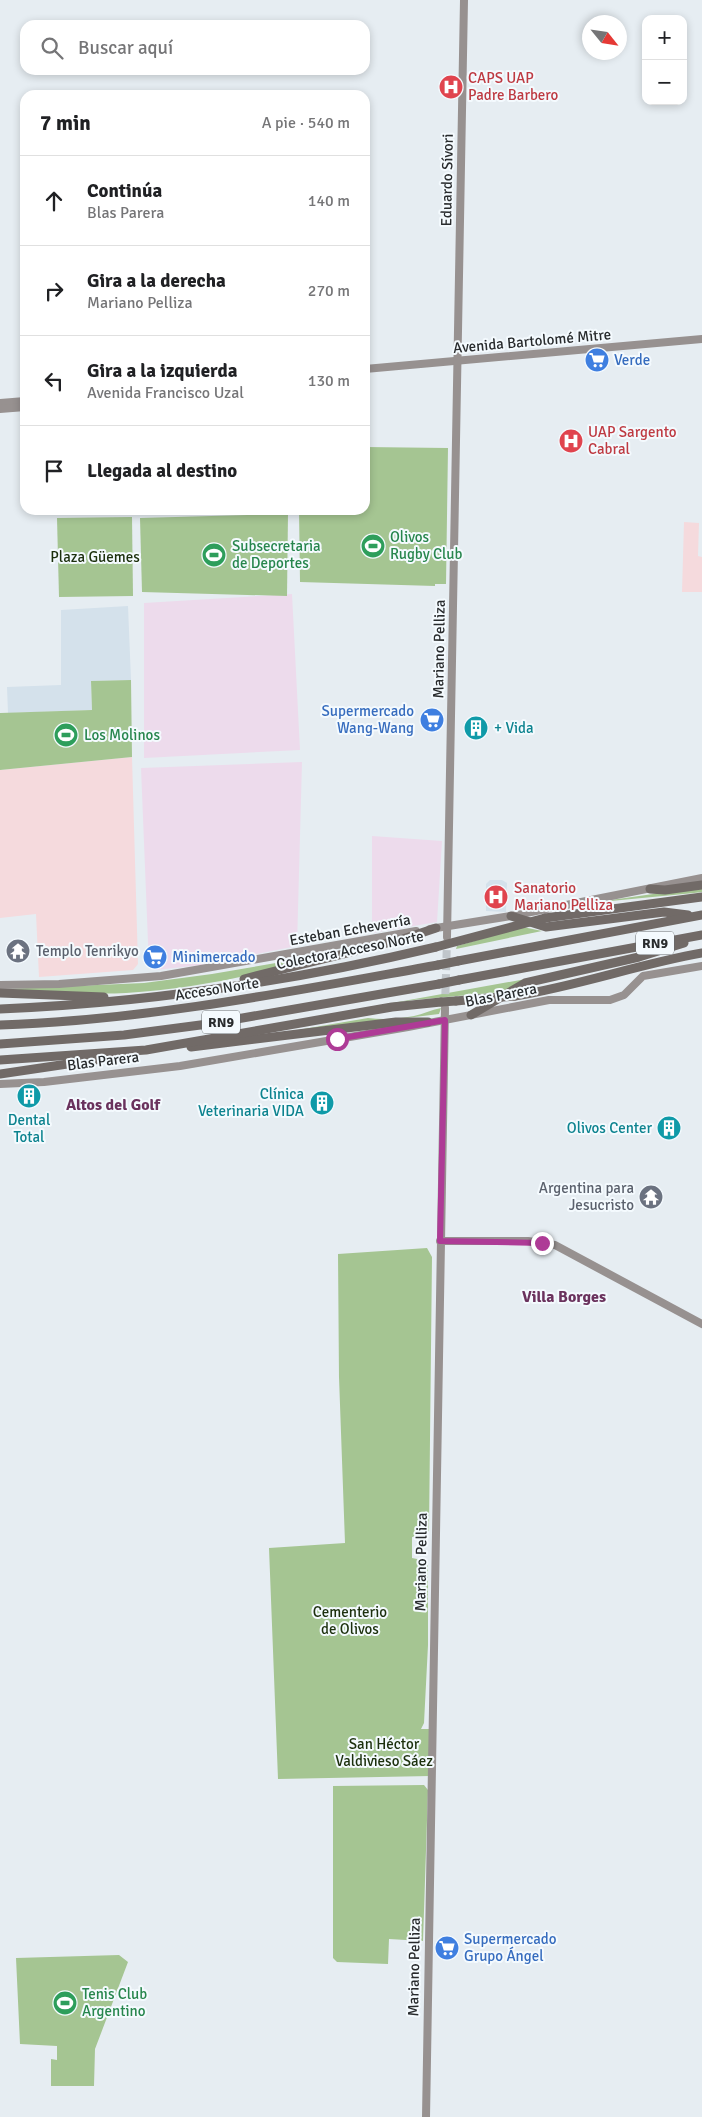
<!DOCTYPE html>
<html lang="es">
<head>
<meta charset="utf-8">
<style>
	body { margin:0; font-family:Signika,sans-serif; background:#f6f6f6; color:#202124 }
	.controls { position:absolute; right:15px; top:15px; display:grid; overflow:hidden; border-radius:10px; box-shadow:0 2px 8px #0003 }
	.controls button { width:45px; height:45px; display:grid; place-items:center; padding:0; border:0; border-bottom:1px solid #e0e0e0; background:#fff; color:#202124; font:25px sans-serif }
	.compass { position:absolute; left:582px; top:15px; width:45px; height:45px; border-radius:50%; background:#fff; box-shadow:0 2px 8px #0003; rotate:120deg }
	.stop { position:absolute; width:15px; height:15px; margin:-11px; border:4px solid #ae3b96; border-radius:50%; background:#fff }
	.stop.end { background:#ae3b96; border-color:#fff; box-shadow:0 1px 5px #0008 }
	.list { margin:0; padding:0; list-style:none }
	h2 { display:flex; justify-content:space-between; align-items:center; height:65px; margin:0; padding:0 20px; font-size:21px }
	h2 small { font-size:16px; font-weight:400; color:#757577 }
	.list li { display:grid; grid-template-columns:32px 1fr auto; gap:15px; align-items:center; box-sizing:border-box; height:90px; padding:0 20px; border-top:1px solid #e0e0e0 }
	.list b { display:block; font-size:19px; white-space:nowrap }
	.list p { margin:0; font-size:16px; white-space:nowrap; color:#757577 }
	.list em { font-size:16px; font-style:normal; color:#757577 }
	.icon { flex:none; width:28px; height:28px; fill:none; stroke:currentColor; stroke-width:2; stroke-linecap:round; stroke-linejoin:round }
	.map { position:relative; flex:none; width:702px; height:2117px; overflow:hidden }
	.search { position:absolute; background:#fff; box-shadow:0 2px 8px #0003; left:20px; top:20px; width:350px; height:55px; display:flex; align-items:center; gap:12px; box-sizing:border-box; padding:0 18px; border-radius:15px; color:#757577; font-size:19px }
	.panel { position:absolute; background:#fff; box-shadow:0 2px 8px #0003; left:20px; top:90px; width:350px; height:425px; border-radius:15px }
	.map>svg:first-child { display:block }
	.commercial { fill:#eddbec }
	.industrial { fill:#f5dadd }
	.built { fill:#d4e1eb }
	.green { fill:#a5c592 }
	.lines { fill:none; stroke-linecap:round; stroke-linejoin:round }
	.secondary-tunnel { stroke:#c0c6cb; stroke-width:8; stroke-dasharray:8 4; stroke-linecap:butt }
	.secondary { stroke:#979190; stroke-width:8 }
	.highway { stroke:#716a67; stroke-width:9 }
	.highway-bridge { stroke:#716a67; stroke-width:9 }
	.route { stroke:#ae3b96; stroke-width:6 }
	.labels { text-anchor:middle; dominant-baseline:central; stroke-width:4; stroke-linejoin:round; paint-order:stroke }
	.shield { fill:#f4fafe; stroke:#65696c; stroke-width:1 }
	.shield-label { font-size:14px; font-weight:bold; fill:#282b2d }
	.health-label { font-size:15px; fill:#be3a42; stroke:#f4fafe; text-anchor:start }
	.street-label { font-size:15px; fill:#282b2d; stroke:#f4fafe }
	.shop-label { font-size:15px; fill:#366cbe; stroke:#f4fafe; text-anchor:start }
	.leisure-label { font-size:15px; fill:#27864d; stroke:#f4fafe; text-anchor:start }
	.park-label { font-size:15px; fill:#1c300d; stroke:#f4fafe }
	.culture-label { font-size:15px; fill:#0d838f; stroke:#f4fafe; text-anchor:end }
	.worship-label { font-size:15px; fill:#5b616d; stroke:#f4fafe; text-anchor:start }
	.neighbourhood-label { font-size:16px; font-weight:bold; fill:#6a325d; stroke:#f4fafe }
</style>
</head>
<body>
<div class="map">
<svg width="702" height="2117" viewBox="0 0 702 2117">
	<rect width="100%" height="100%" fill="#e6edf2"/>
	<g class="commercial">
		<path d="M292 594 300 750 144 758V603Z"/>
		<path d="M302 762 297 946 201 965 156 970 149 967 141 768Z"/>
		<path d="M372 836 442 841 437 922 372 933Z"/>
	</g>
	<g class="industrial">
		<path d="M684 522 699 523 698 556 702 557V592H682Z"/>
		<path d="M132 757 138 964 133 970 39 977 36 914 0 918V770Z"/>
	</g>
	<g class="built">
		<path d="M128 606 131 680 91 681 92 710 8 713 7 687 61 685V610Z"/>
		<path d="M490 880H502L507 883 506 912 486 911V884Z"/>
	</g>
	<g class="green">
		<path d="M365 447 448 448 446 584H435V586L300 582 299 510H365Z"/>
		<path d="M288 514 287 596 142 592 140 518Z"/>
		<path d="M132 517 133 596 59 597 57 518Z"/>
		<path d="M131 680 132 757 0 770V713L92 710 91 681Z"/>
		<path d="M702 887V892L694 893 590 903Z"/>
		<path d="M523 927 542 931 456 949 457 946Z"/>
		<path d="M328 954C263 974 194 989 126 993 86 995 45 991 4 989L144 983 212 974Z"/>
		<path d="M559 973 502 992 413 1000 348 1011Z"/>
		<path d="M441 1008 439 1014 262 1036 368 1018C383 1020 399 1019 414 1016 423 1014 431 1010 441 1008Z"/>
		<path d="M427 1248 432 1257 429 1531 421 1536 412 1537V1558L422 1560 428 1566V1645L424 1723 421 1729H429L430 1776 278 1779 269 1548 345 1543 339 1377 338 1254Z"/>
		<path d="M424 1785 428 1790 423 1941 389 1939 388 1964 337 1962 333 1958V1786Z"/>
		<path d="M119 1955 128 1962 95 2049 94 2086H51V2059L57 2060V2046L20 2044 16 1958Z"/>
	</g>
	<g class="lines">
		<path class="secondary-tunnel" d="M445 1006 447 940"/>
		<g class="secondary">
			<path d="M365 369 702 339"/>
			<path d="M0 403 25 401"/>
			<path d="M0 409 25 407"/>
			<path d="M430 929 511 916 702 878"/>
			<path d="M447 937 464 0"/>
			<path d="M0 985 59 984 161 976 416 931"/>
			<path d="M0 1084 44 1082 180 1066 408 1027 549 1000H610L624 995 643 976 702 966"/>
			<path d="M440 1241H528L555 1245 702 1324"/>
			<path d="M426 2117 445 1008"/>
		</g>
		<g class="highway">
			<path d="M650 889 665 890 702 885"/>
			<path d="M511 916 546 927 664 912 688 915"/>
			<path d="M545 918 702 897"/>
			<path d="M458 961 702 915"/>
			<path d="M244 979 403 939 436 928"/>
			<path d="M459 980 702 935"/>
			<path d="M0 993 104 997"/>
			<path d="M515 996C578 986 639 964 702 953"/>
			<path d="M456 1001 488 998"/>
			<path d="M0 1009C146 1003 293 981 436 947"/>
			<path d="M471 1015 525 983 639 957 684 943"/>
			<path d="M0 1025C148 1020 293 991 438 965"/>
			<path d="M0 1044 124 1035 208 1024 439 984"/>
			<path d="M191 1047 396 1022H428"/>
			<path d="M0 1060 146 1050 392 1007 441 1002"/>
			<path d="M0 1074 101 1059"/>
		</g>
		<g class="highway-bridge">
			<path d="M436 947 545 918"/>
			<path d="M438 965 458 961"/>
			<path d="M439 984 459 980"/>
			<path d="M488 998 515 996"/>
			<path d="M441 1002 456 1001"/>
		</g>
	</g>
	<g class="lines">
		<path class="route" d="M337 1039 445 1020 440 1241 542 1243"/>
	</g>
	<defs>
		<symbol id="hospital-disc" viewBox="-11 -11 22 22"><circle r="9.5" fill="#e0444e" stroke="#f4fafe"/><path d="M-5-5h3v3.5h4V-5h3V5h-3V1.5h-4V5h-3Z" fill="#fff"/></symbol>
		<symbol id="supermarket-disc" viewBox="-11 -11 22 22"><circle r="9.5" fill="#3f7fe0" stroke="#f4fafe"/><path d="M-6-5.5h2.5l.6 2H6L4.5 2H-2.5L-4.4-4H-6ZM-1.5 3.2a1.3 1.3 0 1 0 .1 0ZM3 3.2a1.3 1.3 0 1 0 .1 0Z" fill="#fff"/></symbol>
		<symbol id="stadium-disc" viewBox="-11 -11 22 22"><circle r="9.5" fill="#2e9e5b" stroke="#f4fafe"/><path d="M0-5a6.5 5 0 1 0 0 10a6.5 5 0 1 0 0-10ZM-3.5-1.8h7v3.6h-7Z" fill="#fff"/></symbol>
		<symbol id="building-disc" viewBox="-11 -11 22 22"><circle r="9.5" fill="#0f9aa8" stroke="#f4fafe"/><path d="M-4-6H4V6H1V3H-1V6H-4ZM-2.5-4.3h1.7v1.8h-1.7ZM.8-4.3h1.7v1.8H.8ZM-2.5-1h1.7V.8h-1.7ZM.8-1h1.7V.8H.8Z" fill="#fff"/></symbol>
		<symbol id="temple-disc" viewBox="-11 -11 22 22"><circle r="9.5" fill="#6b7280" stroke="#f4fafe"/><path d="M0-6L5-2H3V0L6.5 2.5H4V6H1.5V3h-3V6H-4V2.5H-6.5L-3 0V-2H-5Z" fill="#fff"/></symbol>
	</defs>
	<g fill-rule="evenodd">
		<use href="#hospital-disc" x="437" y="73" width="28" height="28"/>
		<use href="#supermarket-disc" x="583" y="346" width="28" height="28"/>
		<use href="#hospital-disc" x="557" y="427" width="28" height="28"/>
		<use href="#stadium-disc" x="359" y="532" width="28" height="28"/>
		<use href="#stadium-disc" x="200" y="541" width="28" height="28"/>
		<use href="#supermarket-disc" x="418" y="706" width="28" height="28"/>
		<use href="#building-disc" x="462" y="714" width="28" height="28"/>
		<use href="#stadium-disc" x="52" y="721" width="28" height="28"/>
		<use href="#hospital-disc" x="482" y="883" width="28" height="28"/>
		<use href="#temple-disc" x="4" y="937" width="28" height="28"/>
		<use href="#supermarket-disc" x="141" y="943" width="28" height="28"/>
		<use href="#building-disc" x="15" y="1082" width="28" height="28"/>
		<use href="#building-disc" x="308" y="1089" width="28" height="28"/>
		<use href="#building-disc" x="655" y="1114" width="28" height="28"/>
		<use href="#temple-disc" x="637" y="1183" width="28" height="28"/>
		<use href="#supermarket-disc" x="433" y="1934" width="28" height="28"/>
		<use href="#stadium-disc" x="51" y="1989" width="28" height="28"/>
	</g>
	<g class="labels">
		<g class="shield">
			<rect x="636" y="931.5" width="38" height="23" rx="4"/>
			<rect x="202" y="1010.5" width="38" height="23" rx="4"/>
		</g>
		<g class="shield-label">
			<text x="655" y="943">RN9</text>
			<text x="221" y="1022">RN9</text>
		</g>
		<g class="health-label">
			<text x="468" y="78">CAPS UAP<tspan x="468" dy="17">Padre Barbero</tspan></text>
			<text x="588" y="432">UAP Sargento<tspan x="588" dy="17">Cabral</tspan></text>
			<text x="514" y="888">Sanatorio<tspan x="514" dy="17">Mariano Pelliza</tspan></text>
		</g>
		<g class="street-label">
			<text transform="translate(447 180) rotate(-89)">Eduardo Sívori</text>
			<text transform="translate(532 341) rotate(-5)">Avenida Bartolomé Mitre</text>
			<text transform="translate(439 649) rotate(-89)">Mariano Pelliza</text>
			<text transform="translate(350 930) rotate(-10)">Esteban Echeverría</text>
			<text transform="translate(350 950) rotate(-11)">Colectora Acceso Norte</text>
			<text transform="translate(217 989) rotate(-9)">Acceso Norte</text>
			<text transform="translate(501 995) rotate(-11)">Blas Parera</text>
			<text transform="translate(103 1061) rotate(-7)">Blas Parera</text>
			<text transform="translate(421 1562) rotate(-89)">Mariano Pelliza</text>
			<text transform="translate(414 1967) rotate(-89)">Mariano Pelliza</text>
		</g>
		<g class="shop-label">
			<text x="614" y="360">Verde</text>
			<text x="414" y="711" text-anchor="end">Supermercado<tspan x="414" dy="17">Wang-Wang</tspan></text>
			<text x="172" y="957">Minimercado</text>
			<text x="464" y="1939">Supermercado<tspan x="464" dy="17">Grupo Ángel</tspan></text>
		</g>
		<g class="leisure-label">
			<text x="390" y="537">Olivos<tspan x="390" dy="17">Rugby Club</tspan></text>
			<text x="232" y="546">Subsecretaria<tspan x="232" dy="17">de Deportes</tspan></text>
			<text x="84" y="735">Los Molinos</text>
			<text x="82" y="1994">Tenis Club<tspan x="82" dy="17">Argentino</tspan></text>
		</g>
		<g class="park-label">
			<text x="95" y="557">Plaza Güemes</text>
			<text x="350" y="1612">Cementerio<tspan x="350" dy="17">de Olivos</tspan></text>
			<text x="384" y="1744">San Héctor<tspan x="384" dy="17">Valdivieso Sáez</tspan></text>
		</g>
		<g class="culture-label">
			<text x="494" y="728" text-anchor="start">+ Vida</text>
			<text x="304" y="1094">Clínica<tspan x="304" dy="17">Veterinaria VIDA</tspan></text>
			<text x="29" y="1120" text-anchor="middle">Dental<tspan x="29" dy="17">Total</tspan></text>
			<text x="652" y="1128">Olivos Center</text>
		</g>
		<g class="worship-label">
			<text x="36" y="951">Templo Tenrikyo</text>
			<text x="634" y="1188" text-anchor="end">Argentina para<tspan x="634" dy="17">Jesucristo</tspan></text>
		</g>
		<g class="neighbourhood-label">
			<text x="113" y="1105">Altos del Golf</text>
			<text x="564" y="1297">Villa Borges</text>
		</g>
	</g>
</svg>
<div class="controls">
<button>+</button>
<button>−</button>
</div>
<svg class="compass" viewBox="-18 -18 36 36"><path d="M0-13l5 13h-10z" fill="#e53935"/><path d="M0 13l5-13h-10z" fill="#757577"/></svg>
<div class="stop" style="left:337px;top:1039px"></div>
<div class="stop end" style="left:542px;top:1243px"></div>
<div class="search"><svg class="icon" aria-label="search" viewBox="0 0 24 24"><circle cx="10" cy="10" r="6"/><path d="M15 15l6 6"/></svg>Buscar aquí</div>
<section class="panel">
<h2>7 min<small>A pie · 540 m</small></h2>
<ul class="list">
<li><svg class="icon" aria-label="ahead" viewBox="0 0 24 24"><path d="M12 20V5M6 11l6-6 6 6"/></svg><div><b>Continúa</b><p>Blas Parera</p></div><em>140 m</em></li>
<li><svg class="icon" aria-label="right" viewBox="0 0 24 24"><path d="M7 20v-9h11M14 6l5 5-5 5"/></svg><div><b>Gira a la derecha</b><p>Mariano Pelliza</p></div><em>270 m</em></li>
<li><svg class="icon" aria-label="left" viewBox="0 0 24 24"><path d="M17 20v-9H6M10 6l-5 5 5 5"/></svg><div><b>Gira a la izquierda</b><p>Avenida Francisco Uzal</p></div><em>130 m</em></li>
<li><svg class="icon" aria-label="arrive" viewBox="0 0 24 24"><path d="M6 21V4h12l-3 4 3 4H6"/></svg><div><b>Llegada al destino</b></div></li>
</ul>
</section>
</div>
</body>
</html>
